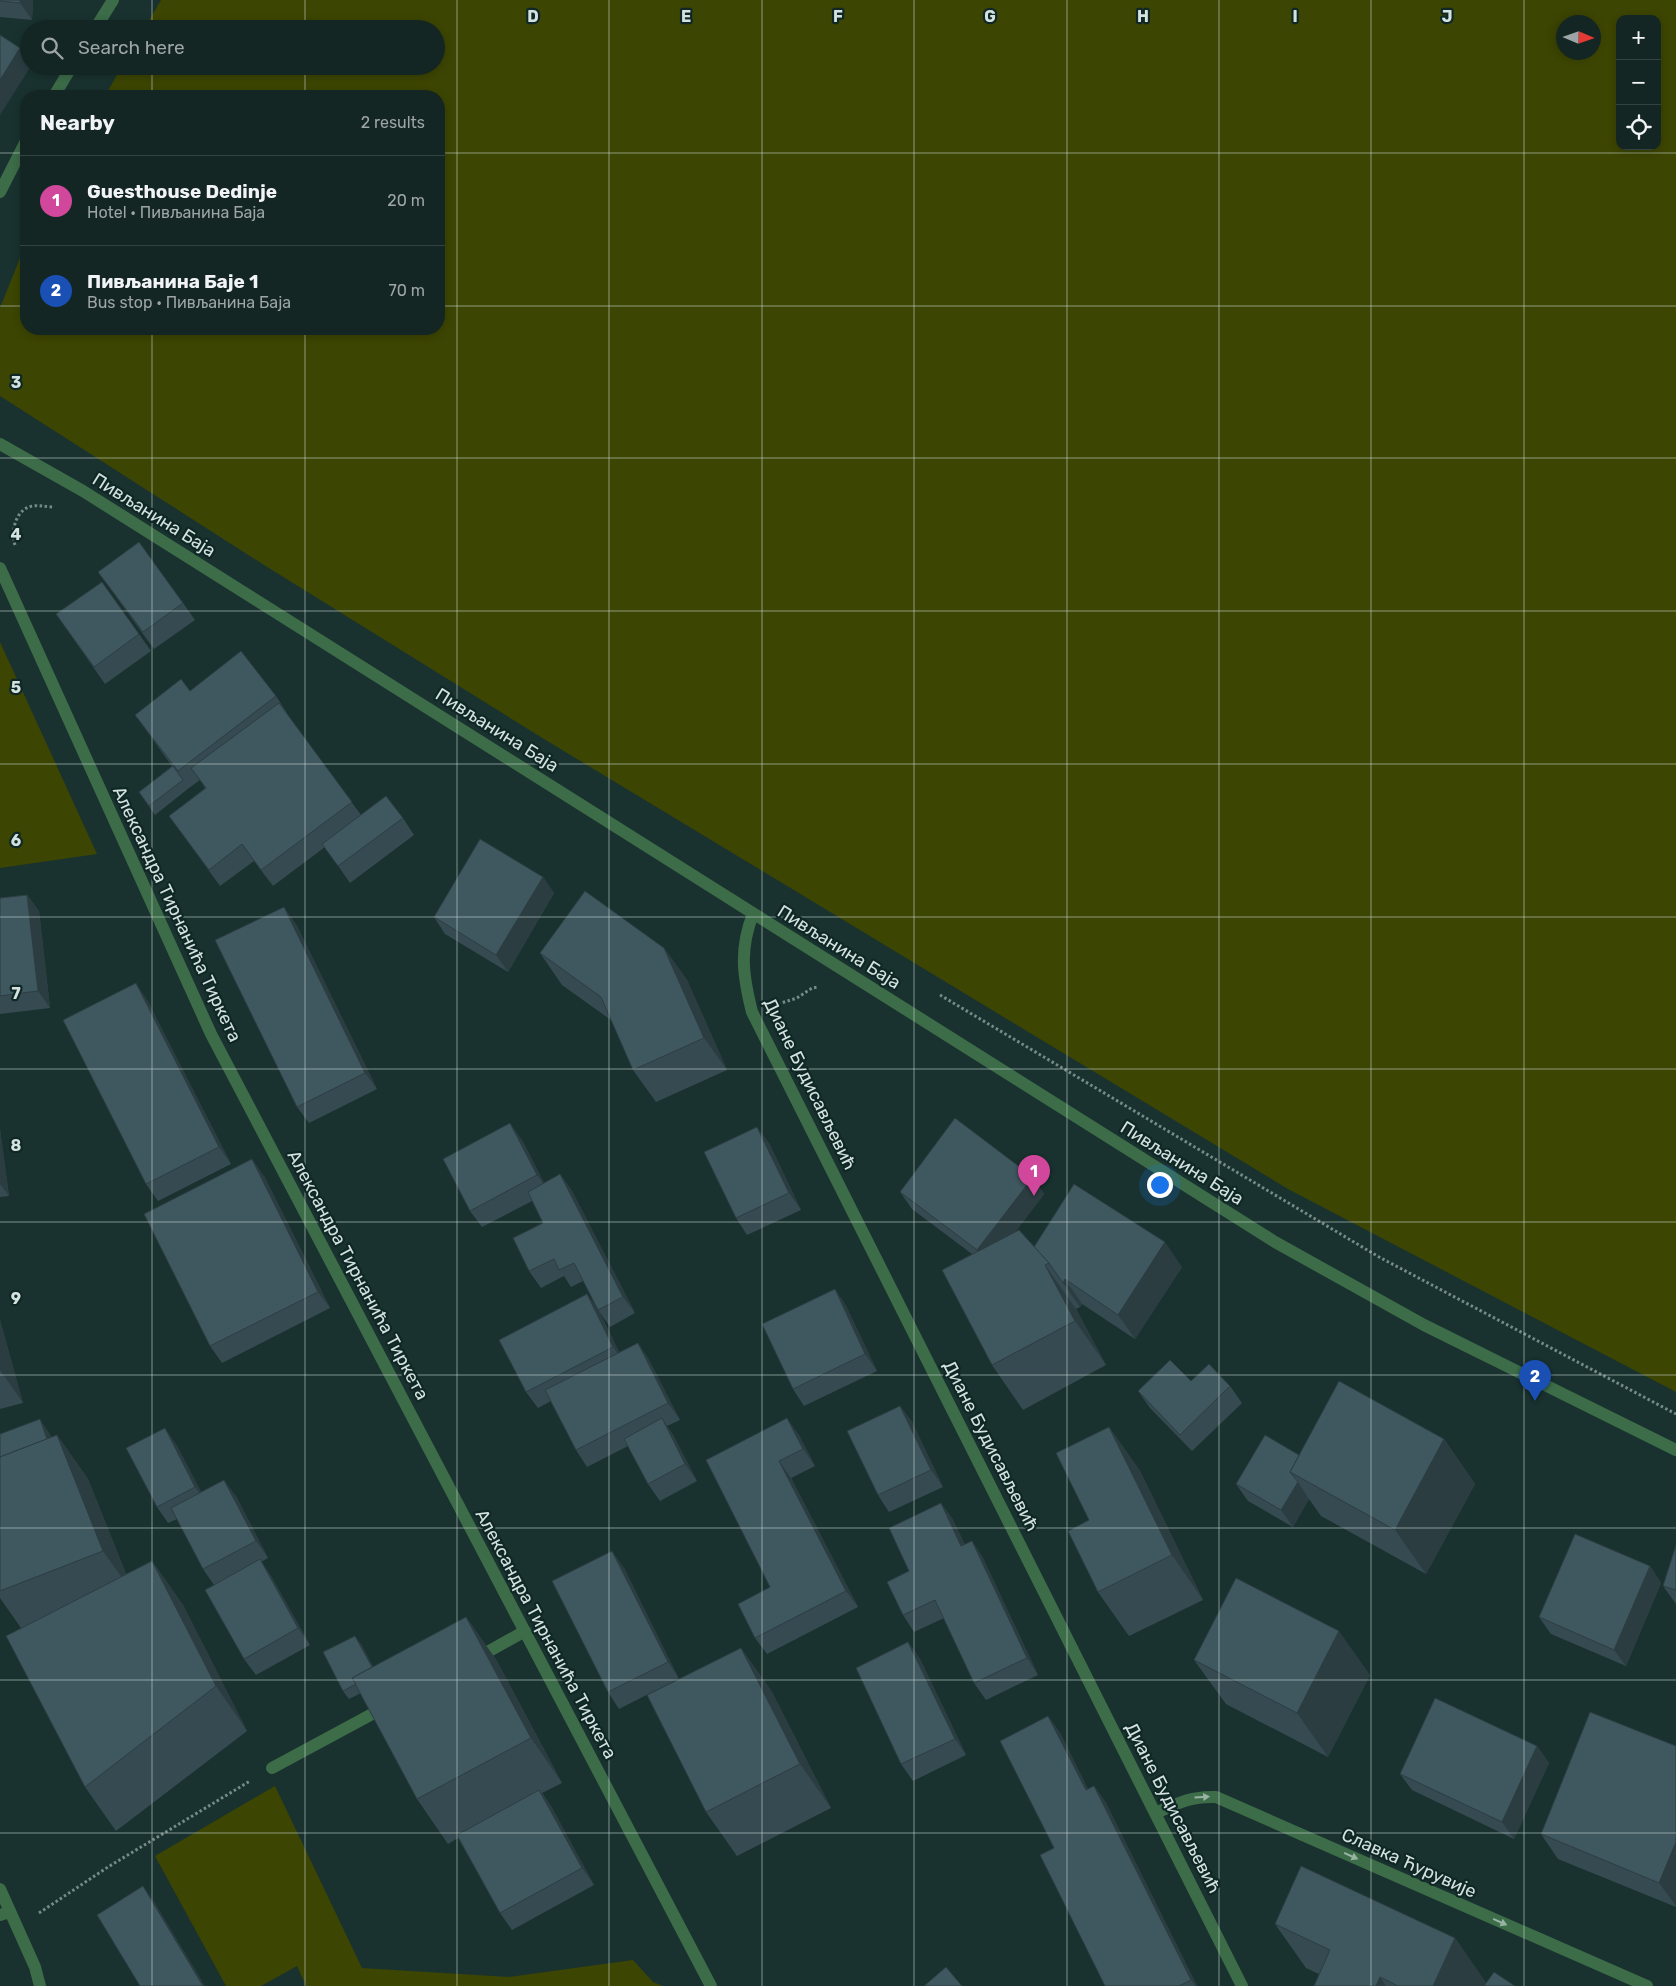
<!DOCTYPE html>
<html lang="en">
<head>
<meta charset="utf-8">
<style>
	body { margin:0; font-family:Rubik,sans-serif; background:#203230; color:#f1f3f6 }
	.controls { position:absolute; right:15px; top:15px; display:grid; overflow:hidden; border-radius:10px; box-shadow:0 2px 8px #0003 }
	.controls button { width:45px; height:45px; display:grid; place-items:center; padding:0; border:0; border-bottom:1px solid #324341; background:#132623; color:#f1f3f6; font:25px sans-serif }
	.compass { position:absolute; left:1556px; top:15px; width:45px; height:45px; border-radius:50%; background:#132623; box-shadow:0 2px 8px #0003; rotate:92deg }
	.you { position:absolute; left:1159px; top:1184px; width:18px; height:18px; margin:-12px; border:4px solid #fff; border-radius:50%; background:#1a73e8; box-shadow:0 0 0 8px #1a73e833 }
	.badge { display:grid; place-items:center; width:32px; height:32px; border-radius:50%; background:#fb8fc5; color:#fff; font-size:16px; font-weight:700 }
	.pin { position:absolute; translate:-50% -41px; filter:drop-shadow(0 1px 2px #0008) }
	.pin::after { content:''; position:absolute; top:26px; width:18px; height:15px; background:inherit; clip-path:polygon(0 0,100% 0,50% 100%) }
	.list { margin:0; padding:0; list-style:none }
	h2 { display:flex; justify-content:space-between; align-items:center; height:65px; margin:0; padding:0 20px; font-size:21px }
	h2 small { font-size:16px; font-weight:400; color:#9da5a6 }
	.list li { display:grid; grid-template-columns:32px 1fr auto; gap:15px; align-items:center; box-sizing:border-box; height:90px; padding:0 20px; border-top:1px solid #324341 }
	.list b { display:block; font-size:19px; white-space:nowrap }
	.list p { margin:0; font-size:16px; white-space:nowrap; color:#9da5a6 }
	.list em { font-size:16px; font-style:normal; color:#9da5a6 }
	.icon { flex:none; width:28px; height:28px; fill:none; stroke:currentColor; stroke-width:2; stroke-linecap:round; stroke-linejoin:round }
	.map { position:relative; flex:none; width:1676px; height:1986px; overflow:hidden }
	.search { position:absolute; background:#132623; box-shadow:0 2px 8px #0003; left:20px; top:20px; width:425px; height:55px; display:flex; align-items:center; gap:12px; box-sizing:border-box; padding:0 18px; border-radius:28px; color:#9da5a6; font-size:19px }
	.panel { position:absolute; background:#132623; box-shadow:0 2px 8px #0003; left:20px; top:90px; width:425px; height:245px; border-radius:20px }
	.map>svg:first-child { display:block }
	.green { fill:#3d4502; fill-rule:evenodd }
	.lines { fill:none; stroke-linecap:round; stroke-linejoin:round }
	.path { stroke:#768a87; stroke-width:3; stroke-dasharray:2.5 2.5; stroke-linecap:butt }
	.lane { stroke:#3c6c48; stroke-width:12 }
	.street { stroke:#3c6c48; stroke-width:12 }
	.wall { fill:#364b51 }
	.shaded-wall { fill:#2c3d42 }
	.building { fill:#3f575e; stroke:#2c3d42 }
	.oneway { fill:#97b3a3 }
	.grid { fill:none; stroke:#d4e2e0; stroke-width:1; stroke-opacity:0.55 }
	.labels { text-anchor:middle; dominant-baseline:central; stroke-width:4.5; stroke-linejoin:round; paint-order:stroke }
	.street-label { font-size:18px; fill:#d4e2e0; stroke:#0f2825 }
	.grid-label { font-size:16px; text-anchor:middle; font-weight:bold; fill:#d4e2e0; stroke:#0f2825; stroke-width:4.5; stroke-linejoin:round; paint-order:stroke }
</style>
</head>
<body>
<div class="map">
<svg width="1676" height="1986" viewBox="0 0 1676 1986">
	<rect width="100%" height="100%" fill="#19322f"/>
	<g class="green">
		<path d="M161 0H1676V1392L1288 1189 544 739 264 565 0 396V308L26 243V329H439V96H105L122 66H436V29H144ZM1620 19H1657V146H1620ZM1594 22V52H1564V22Z"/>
		<path d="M0 642 97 854 0 868Z"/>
		<path d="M275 1786 362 1968 509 1977 633 1960 653 1982 663 1986H306L297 1966 261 1986H226L155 1856Z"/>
	</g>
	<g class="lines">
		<g class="path">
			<path d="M15 545C10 532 16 508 33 506 39 505 46 507 53 507"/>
			<path d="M940 995 1379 1257 1676 1414"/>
			<path d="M778 1004 797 998 812 988 818 987"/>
			<path d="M39 1913 108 1867 250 1781"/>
		</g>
		<g class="lane">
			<path d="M475 1659 525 1631"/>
			<path d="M272 1768 387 1706"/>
			<path d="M0 1915 10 1912"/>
		</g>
		<g class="street">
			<path d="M95 29 113 0"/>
			<path d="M54 96 72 66"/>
			<path d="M0 192 26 141"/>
			<path d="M0 444 83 491 1275 1242 1424 1325 1676 1450"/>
			<path d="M0 568 211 1034 711 1986"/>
			<path d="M753 914C739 950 743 976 752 1012L1242 1986"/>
			<path d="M1156 1813C1178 1803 1191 1796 1216 1797L1647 1986"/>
			<path d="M0 1889 35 1967 40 1986"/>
		</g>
	</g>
	<g class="wall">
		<path d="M0 0H33L32 20 0 17Z"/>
		<path d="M98 572 183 603 195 620 154 649Z"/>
		<path d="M102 582 151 651 105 684 56 614Z"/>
		<path d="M190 691 276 696 287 713V714L361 815 403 818 414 835 350 883 325 847 273 886 254 861 220 886 169 816 205 788 200 780 189 788 155 815 139 792 172 766 135 715Z"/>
		<path d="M543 877 554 893 508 972 445 934 434 917Z"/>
		<path d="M27 895 39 911 50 1008 0 1014V898Z"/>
		<path d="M296 924 377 1089 309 1123 297 1107Z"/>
		<path d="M664 948 687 980 727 1070 656 1102 633 1070 611 1020 562 985 540 953Z"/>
		<path d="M147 1000 231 1164 158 1201 146 1184Z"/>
		<path d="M0 1129 9 1196 0 1197Z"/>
		<path d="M522 1140 544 1183 560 1174 572 1191 635 1313 610 1327 598 1310 583 1281 571 1287 564 1276 541 1288 529 1271 543 1223 532 1201 482 1227 470 1211Z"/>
		<path d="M769 1143 801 1210 747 1235 736 1218Z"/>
		<path d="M264 1176 330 1308 222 1363 210 1346Z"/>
		<path d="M1033 1177 1044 1194 1016 1231 1034 1247 1182 1267 1135 1339 1082 1304 1080 1307 1076 1309 1106 1365 1023 1410 992 1365 972 1254 912 1209 900 1192Z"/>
		<path d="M835 1289 846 1306 877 1371 804 1406 793 1389Z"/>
		<path d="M587 1294 599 1311 619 1352 638 1343 649 1360 680 1420 667 1426 673 1435 697 1481 660 1501 648 1484 628 1446 587 1467 576 1450 551 1401 538 1408 526 1392Z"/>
		<path d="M0 1320 23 1403 0 1409Z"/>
		<path d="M1191 1381 1230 1386 1242 1403 1192 1451 1150 1408 1138 1391Z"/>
		<path d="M900 1406 912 1422 943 1487 889 1512 878 1495Z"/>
		<path d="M1109 1427 1140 1471 1203 1600 1129 1636 1098 1592 1089 1520Z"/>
		<path d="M0 1434 52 1437 57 1435 88 1479 126 1574 152 1561 183 1605 247 1731 116 1831 85 1787 21 1628 0 1598Z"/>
		<path d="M799 1435 815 1466 791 1478 858 1607 767 1654 755 1638 770 1587 706 1460Z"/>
		<path d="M1444 1439 1475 1484 1426 1574 1321 1516 1309 1499 1293 1527 1248 1501 1236 1484 1299 1455Z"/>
		<path d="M176 1444 201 1492 236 1496 268 1558 261 1562 271 1576 310 1645 256 1675 244 1659 214 1585 203 1569 177 1519 168 1523 157 1507Z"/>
		<path d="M941 1503 953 1520 965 1545 972 1541 983 1558 1038 1675 986 1700 974 1683 944 1618 914 1632 903 1615 909 1571Z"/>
		<path d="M1676 1545V1604L1663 1586Z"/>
		<path d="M1650 1566 1661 1583 1626 1666 1551 1634 1539 1617Z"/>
		<path d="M624 1568 679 1679 741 1648 772 1692 831 1808 737 1856 706 1812 678 1679 619 1709 608 1692Z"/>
		<path d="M466 1617 497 1661 562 1783 542 1793 551 1806 594 1885 512 1930 500 1913 458 1838 448 1844 417 1799 361 1693 349 1699 343 1691 361 1644 373 1667Z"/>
		<path d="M908 1642 920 1659 966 1755 913 1781 901 1764Z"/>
		<path d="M1194 1660 1370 1675 1328 1757 1226 1704Z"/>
		<path d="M1048 1716 1060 1733 1088 1789 1094 1786 1106 1803 1197 1986H1105L1054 1848Z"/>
		<path d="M1537 1746 1549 1763 1514 1839 1412 1790 1400 1774Z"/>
		<path d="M1676 1746V1907L1558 1859 1541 1834Z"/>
		<path d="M1275 1924 1455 1938 1486 1983 1515 1986H1314L1319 1974 1306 1968Z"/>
	</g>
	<g class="shaded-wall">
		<path d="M20 0H33L32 20 20 3Z"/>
		<path d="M20 48 29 61V66H31L0 115V80Z"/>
		<path d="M543 877 554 893 508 972 496 955Z"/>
		<path d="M27 895 39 911 50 1008 38 991Z"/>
		<path d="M284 907 296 924 377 1089 365 1073Z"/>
		<path d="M664 948 687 980 727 1070 704 1038Z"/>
		<path d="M136 983 147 1000 231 1164 219 1147Z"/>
		<path d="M510 1123 522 1140 549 1192 537 1175Z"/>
		<path d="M757 1127 769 1143 801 1210 789 1193Z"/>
		<path d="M0 1129 9 1196 0 1184Z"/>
		<path d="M252 1159 264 1176 330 1308 318 1292Z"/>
		<path d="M560 1174 572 1191 635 1313 623 1297Z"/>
		<path d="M1033 1177 1044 1194 989 1267 977 1250Z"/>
		<path d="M1165 1242 1182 1267 1135 1339 1118 1315Z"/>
		<path d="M1045 1265 1076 1309 1106 1365 1075 1321Z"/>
		<path d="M1065 1279 1082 1304 1080 1307 1063 1283Z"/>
		<path d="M835 1289 846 1306 877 1371 865 1354Z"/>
		<path d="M587 1294 599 1311 625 1364 613 1347Z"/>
		<path d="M0 1320 23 1403 0 1370Z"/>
		<path d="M638 1343 649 1360 680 1420 668 1403Z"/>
		<path d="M900 1406 912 1422 943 1487 931 1470Z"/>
		<path d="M662 1418 673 1435 697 1481 685 1464Z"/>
		<path d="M787 1418 799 1435 815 1466 803 1449Z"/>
		<path d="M40 1419 51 1436 62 1465 50 1448Z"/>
		<path d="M1109 1427 1140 1471 1203 1600 1172 1555Z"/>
		<path d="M165 1428 176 1444 207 1503 195 1487Z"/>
		<path d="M57 1435 88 1479 134 1595 103 1551Z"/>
		<path d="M1444 1439 1475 1484 1426 1574 1395 1530Z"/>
		<path d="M779 1461 791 1478 858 1607 846 1591Z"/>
		<path d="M224 1480 236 1496 268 1558 256 1541Z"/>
		<path d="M1298 1482 1309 1499 1293 1527 1281 1510Z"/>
		<path d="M941 1503 953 1520 973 1563 961 1546Z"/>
		<path d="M972 1541 983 1558 1038 1675 1027 1658Z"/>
		<path d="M612 1551 624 1568 679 1679 668 1662Z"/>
		<path d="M260 1559 271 1576 310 1645 298 1628Z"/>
		<path d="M152 1561 183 1605 247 1731 216 1686Z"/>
		<path d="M1650 1566 1661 1583 1626 1666 1614 1650Z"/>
		<path d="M466 1617 497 1661 562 1783 531 1738Z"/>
		<path d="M1339 1631 1370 1675 1328 1757 1297 1713Z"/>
		<path d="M355 1636 361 1644 382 1683 376 1674Z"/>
		<path d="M908 1642 920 1659 966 1755 955 1739Z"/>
		<path d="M741 1648 772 1692 831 1808 800 1764Z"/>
		<path d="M1048 1716 1060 1733 1097 1807 1086 1790Z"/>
		<path d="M1537 1746 1549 1763 1514 1839 1502 1822Z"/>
		<path d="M1094 1786 1106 1803 1197 1986H1195L1191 1980Z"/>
		<path d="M539 1790 551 1806 594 1885 582 1868Z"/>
		<path d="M1676 1842V1906L1659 1883Z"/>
		<path d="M143 1886 155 1903 205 1986H203Z"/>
		<path d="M1455 1938 1486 1983 1485 1986H1433Z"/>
		<path d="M1380 1977 1386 1986H1376Z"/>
	</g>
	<g class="building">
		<path d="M0 0H20V3L0 1Z"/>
		<path d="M0 35 20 48 0 80Z"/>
		<path d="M139 542 183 603 143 632 98 572Z"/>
		<path d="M102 582 139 634 94 667 56 614Z"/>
		<path d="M241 651 276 696 178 771 135 715 181 679 190 691Z"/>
		<path d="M279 703 352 802 261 870 242 844 209 870 169 816 206 788 191 768Z"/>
		<path d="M173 766 183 780 149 806 139 792Z"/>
		<path d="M386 796 403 818 338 866 322 844Z"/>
		<path d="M480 839 543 877 496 955 434 917Z"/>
		<path d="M585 891 664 948 704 1038 633 1070 601 997 540 953Z"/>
		<path d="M27 895 38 991 0 996V898Z"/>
		<path d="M284 907 365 1073 297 1107 215 940Z"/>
		<path d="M136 983 219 1147 146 1184 63 1020Z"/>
		<path d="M955 1118 1033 1177 977 1250 900 1192Z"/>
		<path d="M510 1123 537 1175 470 1211 443 1159Z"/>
		<path d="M757 1127 789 1193 736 1218 704 1152Z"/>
		<path d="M252 1159 318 1292 210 1346 144 1214Z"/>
		<path d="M560 1174 623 1297 598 1310 574 1263 559 1270 554 1259 529 1271 513 1238 543 1223 528 1192Z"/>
		<path d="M1074 1184 1165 1242 1118 1315 1065 1279 1063 1283 1049 1263 1034 1247Z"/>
		<path d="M1019 1230 1049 1263 1045 1265 1075 1321 992 1365 942 1270Z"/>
		<path d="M835 1289 865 1354 793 1389 762 1324Z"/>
		<path d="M587 1294 613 1347 526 1392 499 1340Z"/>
		<path d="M638 1343 668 1403 576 1450 545 1390Z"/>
		<path d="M1170 1360 1191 1381 1209 1364 1230 1386 1180 1435 1138 1391Z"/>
		<path d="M1339 1381 1444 1439 1395 1530 1290 1472Z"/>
		<path d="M900 1406 931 1470 878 1495 847 1431Z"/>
		<path d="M662 1418 685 1464 648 1484 624 1439Z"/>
		<path d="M787 1418 803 1449 779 1461 846 1591 755 1638 738 1604 770 1587 706 1460Z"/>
		<path d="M40 1419 47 1439 0 1457V1434Z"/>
		<path d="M1109 1427 1172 1555 1098 1592 1068 1531 1089 1520 1056 1453Z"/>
		<path d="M165 1428 195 1487 157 1507 126 1448Z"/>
		<path d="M57 1435 103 1551 0 1591V1457Z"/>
		<path d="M1265 1435 1299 1455 1290 1472 1298 1482 1281 1510 1236 1484Z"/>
		<path d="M224 1480 256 1541 203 1569 171 1508Z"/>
		<path d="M941 1503 961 1546 972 1541 1027 1658 974 1683 935 1600 903 1615 887 1582 909 1571 889 1528Z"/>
		<path d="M1575 1534 1650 1566 1614 1650 1539 1617Z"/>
		<path d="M1676 1545V1590L1663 1586Z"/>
		<path d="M612 1551 668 1662 608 1692 552 1581Z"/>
		<path d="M260 1559 298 1628 244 1659 205 1590Z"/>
		<path d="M152 1561 216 1686 85 1787 6 1636Z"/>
		<path d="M1236 1578 1339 1631 1297 1713 1194 1660Z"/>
		<path d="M466 1617 531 1738 417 1799 352 1678Z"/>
		<path d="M355 1636 372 1667 352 1678 356 1684 343 1691 323 1652Z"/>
		<path d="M908 1642 955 1739 901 1764 856 1668Z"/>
		<path d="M741 1648 800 1764 706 1812 647 1695Z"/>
		<path d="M1435 1698 1537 1746 1502 1822 1400 1774Z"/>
		<path d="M1590 1712 1676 1746V1842L1659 1883 1541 1834Z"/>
		<path d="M1048 1716 1086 1790 1094 1786 1191 1980 1179 1986H1105L1040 1855 1054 1848 1000 1741Z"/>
		<path d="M539 1790 582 1868 500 1913 457 1835Z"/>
		<path d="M1301 1866 1455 1938 1433 1986H1398L1380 1977 1376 1986H1314L1330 1950 1275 1924Z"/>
		<path d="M143 1886 203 1986H140L97 1915Z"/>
		<path d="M946 1967 962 1986H924Z"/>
		<path d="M1494 1972 1515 1986H1484Z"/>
	</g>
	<defs><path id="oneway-solid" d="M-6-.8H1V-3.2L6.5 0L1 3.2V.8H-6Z" transform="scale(1.25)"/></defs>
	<g class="oneway">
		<use href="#oneway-solid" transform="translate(1202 1797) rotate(-4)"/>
		<use href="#oneway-solid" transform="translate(1351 1856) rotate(24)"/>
		<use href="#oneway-solid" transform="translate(1500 1922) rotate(24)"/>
	</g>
	<path class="grid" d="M152 0V29M305 0V29M457 0V1986M609 0V1986M762 0V1986M914 0V1986M1067 0V1986M1219 0V1986M1371 0V1986M1524 0V1986M152 66V96M305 66V96M0 153H26M439 153H1676M0 306H26M439 306H1676M152 329V1986M305 329V1986M0 458H1676M0 611H1676M0 764H1676M0 917H1676M0 1069H1676M0 1222H1676M0 1375H1676M0 1528H1676M0 1680H1676M0 1833H1676"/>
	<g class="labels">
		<g class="street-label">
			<text transform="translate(154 515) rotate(32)">Пивљанина Баја</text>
			<text transform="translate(497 730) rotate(32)">Пивљанина Баја</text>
			<text transform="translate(177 914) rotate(65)">Александра Тирнанића Тиркета</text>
			<text transform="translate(839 947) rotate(32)">Пивљанина Баја</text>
			<text transform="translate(810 1084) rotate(64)">Диане Будисављевић</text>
			<text transform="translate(1182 1163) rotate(32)">Пивљанина Баја</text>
			<text transform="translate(358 1275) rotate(62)">Александра Тирнанића Тиркета</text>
			<text transform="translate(991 1446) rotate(63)">Диане Будисављевић</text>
			<text transform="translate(546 1634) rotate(62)">Александра Тирнанића Тиркета</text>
			<text transform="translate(1173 1808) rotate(63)">Диане Будисављевић</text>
			<text transform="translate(1409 1863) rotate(24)">Славка Ћурувије</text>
		</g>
	</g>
	<g class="grid-label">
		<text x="533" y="22">D</text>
		<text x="686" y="22">E</text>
		<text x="838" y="22">F</text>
		<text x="990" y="22">G</text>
		<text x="1143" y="22">H</text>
		<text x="1295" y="22">I</text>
		<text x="1447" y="22">J</text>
		<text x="16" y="388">3</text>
		<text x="16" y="540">4</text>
		<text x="16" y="693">5</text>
		<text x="16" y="846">6</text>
		<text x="16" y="999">7</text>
		<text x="16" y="1151">8</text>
		<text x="16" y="1304">9</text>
	</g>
</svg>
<div class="controls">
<button>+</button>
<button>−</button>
<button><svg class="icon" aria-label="locate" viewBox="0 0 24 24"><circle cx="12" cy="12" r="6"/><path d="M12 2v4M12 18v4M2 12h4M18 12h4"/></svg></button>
</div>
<svg class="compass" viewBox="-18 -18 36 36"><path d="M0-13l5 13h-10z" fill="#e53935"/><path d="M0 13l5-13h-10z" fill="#9da5a6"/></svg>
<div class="you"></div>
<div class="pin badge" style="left:1034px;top:1196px;background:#d1479c">1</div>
<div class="pin badge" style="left:1535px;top:1401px;background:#1a4fb4">2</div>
<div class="search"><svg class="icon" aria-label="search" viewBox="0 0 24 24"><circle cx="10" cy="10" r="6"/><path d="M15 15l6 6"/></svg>Search here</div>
<section class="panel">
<h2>Nearby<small>2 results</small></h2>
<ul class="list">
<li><span class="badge" style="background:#d1479c">1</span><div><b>Guesthouse Dedinje</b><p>Hotel · Пивљанина Баја</p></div><em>20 m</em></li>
<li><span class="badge" style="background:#1a4fb4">2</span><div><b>Пивљанина Баје 1</b><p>Bus stop · Пивљанина Баја</p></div><em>70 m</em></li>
</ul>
</section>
</div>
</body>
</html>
